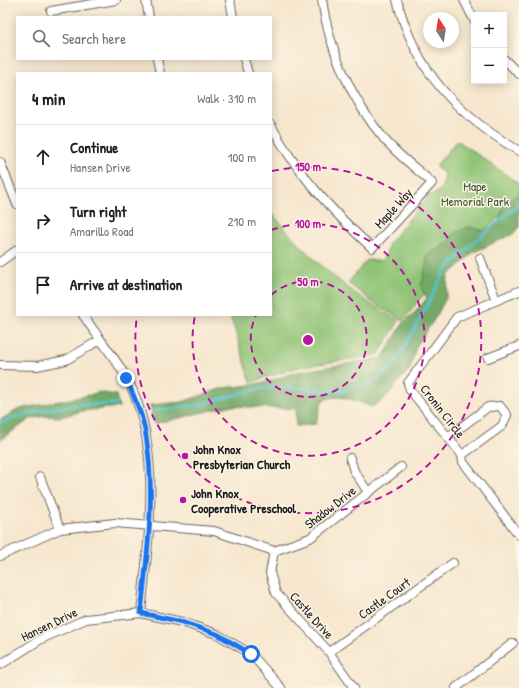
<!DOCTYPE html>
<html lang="en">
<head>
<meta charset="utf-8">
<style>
	body { margin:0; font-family:"Patrick Hand",sans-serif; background:#f2f2f2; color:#222 }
	.controls { position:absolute; right:12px; top:12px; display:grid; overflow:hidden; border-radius:0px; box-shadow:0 2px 10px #0003 }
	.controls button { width:36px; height:36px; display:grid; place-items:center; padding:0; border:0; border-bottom:1px solid #e0e0e0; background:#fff; color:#222; font:20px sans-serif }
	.compass { position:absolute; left:423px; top:12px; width:36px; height:36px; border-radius:50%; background:#fff; box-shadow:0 2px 10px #0003; rotate:348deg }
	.stop { position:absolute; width:12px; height:12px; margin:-9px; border:3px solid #1a73e8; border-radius:50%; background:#fff }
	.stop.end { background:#1a73e8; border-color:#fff; box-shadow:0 1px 4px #0008 }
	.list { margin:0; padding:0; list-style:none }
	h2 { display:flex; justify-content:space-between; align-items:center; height:52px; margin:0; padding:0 16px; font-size:17px }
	h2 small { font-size:13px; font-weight:400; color:#767676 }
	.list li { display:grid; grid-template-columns:26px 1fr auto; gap:12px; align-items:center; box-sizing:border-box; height:64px; padding:0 16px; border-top:1px solid #e0e0e0 }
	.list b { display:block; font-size:15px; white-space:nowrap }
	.list p { margin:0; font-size:13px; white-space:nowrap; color:#767676 }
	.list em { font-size:13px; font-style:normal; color:#767676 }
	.icon { flex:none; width:22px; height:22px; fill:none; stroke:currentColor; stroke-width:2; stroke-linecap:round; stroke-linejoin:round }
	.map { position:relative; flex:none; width:519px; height:688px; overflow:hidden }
	.search { position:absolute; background:#fff; box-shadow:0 2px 10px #0003; left:16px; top:16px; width:256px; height:44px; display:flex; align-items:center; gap:10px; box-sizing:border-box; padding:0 14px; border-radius:0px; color:#767676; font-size:15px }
	.panel { position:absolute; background:#fff; box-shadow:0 2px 10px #0003; left:16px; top:72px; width:256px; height:244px; border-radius:0px }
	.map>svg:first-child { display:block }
	.green { fill:#8fc375; stroke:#567048 }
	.forest { fill:#73a966; stroke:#486241 }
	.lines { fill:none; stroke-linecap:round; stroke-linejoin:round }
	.stream { stroke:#57c3d0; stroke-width:2.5 }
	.minor-casing { stroke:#69635b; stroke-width:10 }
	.minor { stroke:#fff; stroke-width:8 }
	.route { stroke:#1a73e8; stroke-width:5 }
	.ring { fill:none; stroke:#b5179e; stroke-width:2; stroke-dasharray:7 5 }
	.poi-dot { fill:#b5179e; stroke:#fcf5e5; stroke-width:1.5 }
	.labels { text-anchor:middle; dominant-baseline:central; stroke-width:3; stroke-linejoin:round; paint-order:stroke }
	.park-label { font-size:13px; fill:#44563b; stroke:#fcf5e5 }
	.street-label { font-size:13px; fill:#1c1c1c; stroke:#fcf5e5 }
	.poi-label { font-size:13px; font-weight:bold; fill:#1c1c1c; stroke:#fcf5e5; text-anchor:start }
	.centre { fill:#b5179e; stroke:#fcf5e5; stroke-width:2 }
	.ring-label { font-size:12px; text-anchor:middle; font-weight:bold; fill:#b5179e; stroke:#fcf5e5; stroke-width:3; stroke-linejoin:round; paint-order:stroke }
</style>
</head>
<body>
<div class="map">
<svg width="519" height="688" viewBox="0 0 519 688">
	<rect width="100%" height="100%" fill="#fcf5e5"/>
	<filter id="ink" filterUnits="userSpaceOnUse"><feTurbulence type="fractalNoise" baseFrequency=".025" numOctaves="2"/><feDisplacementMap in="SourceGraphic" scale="8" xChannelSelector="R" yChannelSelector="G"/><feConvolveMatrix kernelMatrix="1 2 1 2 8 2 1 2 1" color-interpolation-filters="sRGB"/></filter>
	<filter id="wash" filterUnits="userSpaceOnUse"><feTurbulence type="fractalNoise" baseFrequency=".012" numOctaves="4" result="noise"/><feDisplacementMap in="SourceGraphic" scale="16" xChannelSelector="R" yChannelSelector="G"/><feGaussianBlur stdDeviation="0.9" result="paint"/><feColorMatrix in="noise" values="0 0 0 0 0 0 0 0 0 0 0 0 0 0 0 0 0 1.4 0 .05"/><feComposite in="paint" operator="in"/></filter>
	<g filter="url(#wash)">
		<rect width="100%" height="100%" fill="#f7e7cf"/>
		<g class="green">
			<path d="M457 140 519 184V199C474 238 439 273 403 321L375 304 348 283 367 260 380 261 386 255 389 243 429 195C441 193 443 187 445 175L436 166Z"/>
			<path d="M271 212C307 257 349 293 399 321L378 355 299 367 251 382 230 315H271Z"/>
		</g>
		<g class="forest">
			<path d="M519 194V227L513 234 474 252 448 276 446 298 437 315 416 347 410 369 384 399 372 407C357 401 337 392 322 401L316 424 296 426V409L229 406 154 424 150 405 182 402 223 388 250 385 273 380 297 372 382 358 404 322 417 310 427 298 421 288 428 255 447 243 454 233 469 227 485 231 499 220 505 204Z"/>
			<path d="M98 392 116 395 119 407 82 411 61 417 45 416 30 419 0 440V420L19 409 90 395Z"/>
		</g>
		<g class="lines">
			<g class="stream">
				<path d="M153 411 197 405 258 389 285 387 344 391 366 384 383 375 395 361 408 341 446 269 481 236 519 205"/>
				<path d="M0 423C37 408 77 403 117 404"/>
			</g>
		</g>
	</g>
	<g filter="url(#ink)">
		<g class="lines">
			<defs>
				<g id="minor">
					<path d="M146 0 149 17"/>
					<path d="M230 0 233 17"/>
					<path d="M397 0C416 72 456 114 519 151"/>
					<path d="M464 0 474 20"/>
					<path d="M51 11 116 0"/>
					<path d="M157 59 160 73"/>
					<path d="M244 59 248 73"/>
					<path d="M504 59 519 74"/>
					<path d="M271 125C296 173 333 212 372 248L432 183C417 169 398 155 385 140 352 101 329 50 322 0"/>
					<path d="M0 162 17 204"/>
					<path d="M480 258 496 300"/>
					<path d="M0 262 17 250"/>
					<path d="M519 291 457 317 408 383 410 390 462 455 463 462 519 535"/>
					<path d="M83 315C97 336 114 356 126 377 164 445 148 540 141 613"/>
					<path d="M488 358 519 346"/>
					<path d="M0 365 37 366 66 360 100 340"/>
					<path d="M448 437 488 407 500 406 507 415 502 426 462 455"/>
					<path d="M350 458 354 471 368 492"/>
					<path d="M40 477 60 529"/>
					<path d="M274 551 270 573 276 593 329 652 354 688"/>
					<path d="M0 556 60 529 115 523 214 531 274 551 310 538 401 467"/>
					<path d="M329 652 453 563"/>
					<path d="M0 665 41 639 86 619 141 613 182 622 217 634 251 654 281 688"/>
					<path d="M456 688 513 643"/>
				</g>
			</defs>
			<use href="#minor" class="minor-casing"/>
			<use href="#minor" class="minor"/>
		</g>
	</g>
	<g class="lines" filter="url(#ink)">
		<path class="route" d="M126 378C134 397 143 415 146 436 156 494 147 555 141 613L182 622 217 634 251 654"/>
	</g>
	<g class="ring">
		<path d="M271 295A58 58 0 1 1 256 315"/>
		<path d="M271 230A116 116 0 1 1 195 316"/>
		<path d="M272 171A173 173 0 1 1 137 316"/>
	</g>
	<g class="poi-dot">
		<circle cx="185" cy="456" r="4"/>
		<circle cx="183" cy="500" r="4"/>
	</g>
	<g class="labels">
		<g class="park-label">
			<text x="475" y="186">Mape<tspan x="475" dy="15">Memorial Park</tspan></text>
		</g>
		<g class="street-label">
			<text transform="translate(393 208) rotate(-48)">Maple Way</text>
			<text transform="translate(443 411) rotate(52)">Cronin Circle</text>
			<text transform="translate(330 507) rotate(-38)">Shadow Drive</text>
			<text transform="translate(384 598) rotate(-36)">Castle Court</text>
			<text transform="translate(312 615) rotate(48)">Castle Drive</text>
			<text transform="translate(49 624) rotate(-26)">Hansen Drive</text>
		</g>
		<g class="poi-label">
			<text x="193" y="449">John Knox<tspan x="193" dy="15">Presbyterian Church</tspan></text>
			<text x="191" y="493">John Knox<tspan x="191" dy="15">Cooperative Preschool</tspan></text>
		</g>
	</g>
	<circle cx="308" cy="340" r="6" class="centre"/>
	<g class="ring-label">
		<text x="308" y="171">150 m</text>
		<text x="308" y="228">100 m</text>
		<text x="308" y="286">50 m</text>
	</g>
</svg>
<div class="controls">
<button>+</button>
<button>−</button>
</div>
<svg class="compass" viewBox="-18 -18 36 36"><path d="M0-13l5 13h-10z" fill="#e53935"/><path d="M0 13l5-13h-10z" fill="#767676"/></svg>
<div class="stop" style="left:251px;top:654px"></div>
<div class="stop end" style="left:126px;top:378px"></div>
<div class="search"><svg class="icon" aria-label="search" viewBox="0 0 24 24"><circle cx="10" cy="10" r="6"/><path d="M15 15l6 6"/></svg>Search here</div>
<section class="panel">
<h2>4 min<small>Walk · 310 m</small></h2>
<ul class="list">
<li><svg class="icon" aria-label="ahead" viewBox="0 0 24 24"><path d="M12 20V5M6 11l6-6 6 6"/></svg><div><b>Continue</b><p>Hansen Drive</p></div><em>100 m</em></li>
<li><svg class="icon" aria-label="right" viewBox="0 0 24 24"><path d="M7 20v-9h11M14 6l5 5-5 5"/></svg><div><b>Turn right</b><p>Amarillo Road</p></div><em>210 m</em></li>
<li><svg class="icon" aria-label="arrive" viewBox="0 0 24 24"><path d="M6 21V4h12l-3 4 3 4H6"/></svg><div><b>Arrive at destination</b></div></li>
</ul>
</section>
</div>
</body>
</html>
